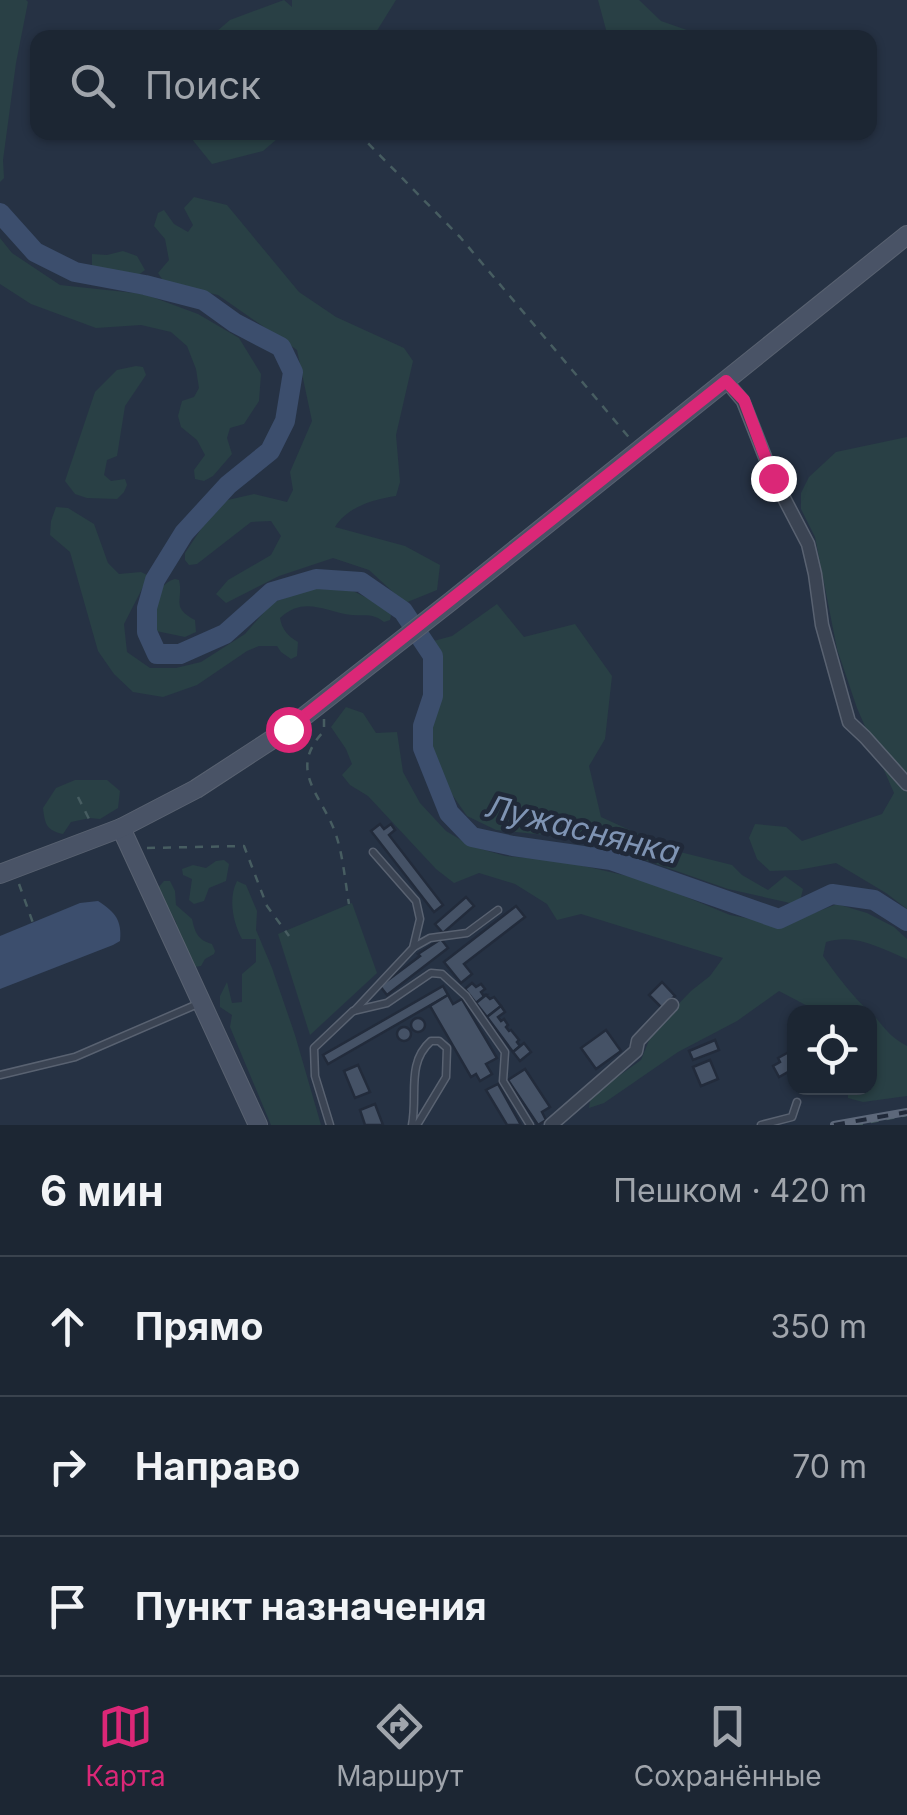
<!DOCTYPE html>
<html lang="ru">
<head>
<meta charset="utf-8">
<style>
	body { margin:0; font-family:Inter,sans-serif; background:#29323f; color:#f1f3f6 }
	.controls { position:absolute; right:30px; bottom:30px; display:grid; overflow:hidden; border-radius:20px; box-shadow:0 2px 8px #0004 }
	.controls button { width:90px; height:90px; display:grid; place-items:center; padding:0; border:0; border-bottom:2px solid #3a434e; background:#1c2633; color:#f1f3f6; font:50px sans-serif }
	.stop { position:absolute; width:30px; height:30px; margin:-22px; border:8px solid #db2777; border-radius:50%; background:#fff }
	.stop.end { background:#db2777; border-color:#fff; box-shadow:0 2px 10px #0008 }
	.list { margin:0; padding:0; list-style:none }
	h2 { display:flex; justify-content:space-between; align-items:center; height:130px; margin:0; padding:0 40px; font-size:42px }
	h2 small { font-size:32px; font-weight:400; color:#a0a5ac }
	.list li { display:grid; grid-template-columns:65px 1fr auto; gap:30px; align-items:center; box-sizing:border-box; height:140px; padding:0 40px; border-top:2px solid #3a434e }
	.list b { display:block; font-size:38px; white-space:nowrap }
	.list em { font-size:32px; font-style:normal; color:#a0a5ac }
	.icon { flex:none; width:55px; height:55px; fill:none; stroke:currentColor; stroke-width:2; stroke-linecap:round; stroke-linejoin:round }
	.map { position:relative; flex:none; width:907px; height:1125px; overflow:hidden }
	.search { position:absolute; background:#1c2633; box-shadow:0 2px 8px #0004; left:30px; right:30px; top:30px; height:110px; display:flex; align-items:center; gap:25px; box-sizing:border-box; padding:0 35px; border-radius:20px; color:#a0a5ac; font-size:38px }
	.sheet { height:550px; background:#1c2633 }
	nav { display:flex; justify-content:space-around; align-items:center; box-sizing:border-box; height:140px; border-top:2px solid #3a434e; background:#1c2633; font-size:28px; color:#a0a5ac }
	nav a { display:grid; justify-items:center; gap:5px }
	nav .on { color:#db2777 }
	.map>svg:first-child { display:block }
	.green { fill:#294045 }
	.water { fill:#3c4e6d }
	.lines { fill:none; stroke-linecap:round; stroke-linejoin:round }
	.river { stroke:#3c4e6d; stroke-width:20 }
	.building { fill:#455266; stroke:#222b3b; stroke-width:2.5 }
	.lane-casing { stroke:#596271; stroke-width:9 }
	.street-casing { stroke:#596271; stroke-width:15 }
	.secondary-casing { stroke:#596271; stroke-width:20 }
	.path { stroke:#475d61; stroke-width:2.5; stroke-dasharray:8 8; stroke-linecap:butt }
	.lane { stroke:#3b4453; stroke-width:6 }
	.street { stroke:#3b4453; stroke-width:12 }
	.secondary { stroke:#495366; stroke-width:18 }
	.rail-casing { stroke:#5d687a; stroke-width:8 }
	.rail { stroke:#202939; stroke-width:4; stroke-dasharray:11; stroke-linecap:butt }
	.route { stroke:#db2777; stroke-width:12 }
	.labels { text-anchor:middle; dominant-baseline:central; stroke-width:9; stroke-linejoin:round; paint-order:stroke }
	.water-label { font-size:32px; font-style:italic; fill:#7f94b4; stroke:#202939 }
</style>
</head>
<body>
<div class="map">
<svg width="907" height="1125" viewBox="0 0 907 1125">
	<rect width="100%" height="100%" fill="#263244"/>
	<g class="green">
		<path d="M0 0H26L28 2 16 63 3 160 4 178 0 182Z"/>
		<path d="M284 0 292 7V0H396L373 37H210L230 20Z"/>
		<path d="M598 0H639L661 21 707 37H608Z"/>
		<path d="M187 133H284L263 151 212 164Z"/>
		<path d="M194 197 227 205 299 292 336 317 404 348 413 361 396 435 400 482 396 496C374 499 347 507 335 527L405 546 440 565 437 590 405 603 369 570 333 558 279 576 226 603 216 594 228 580 271 555 281 536 271 521 251 522 197 564 189 565 185 560V553L219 502 254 494 287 502 293 490 290 472 312 421 297 350 218 295 164 282 158 273 169 260 165 239 154 226 158 213 164 210 174 224 188 232 193 225 184 208Z"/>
		<path d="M0 238 12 253 60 285 144 294 198 314 239 338 261 374 259 401 244 424 230 428 227 438 232 454 213 476 204 481 195 479 194 470 205 455 197 440 181 427 178 416 182 401 194 397 199 388 196 369 187 346 171 332 141 325 96 328 31 304 0 284Z"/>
		<path d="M123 251 137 256 145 270 137 276 92 266V254L107 255Z"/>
		<path d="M136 366 143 367 146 375 125 406 117 456 107 460 104 475 111 481 125 479 127 485 124 492 117 499 87 498 75 494 65 481 95 392 117 370Z"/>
		<path d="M907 437V909L886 893 836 863 798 870 770 871 757 859 749 838 755 824 786 827 802 841 882 814 894 793 857 708 837 649 815 537 801 509V493L809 477 836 452Z"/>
		<path d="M56 507 68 508 94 524 108 563 119 574 141 572 147 575 145 583 124 624 127 652 150 668H176L201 662 245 634 272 603 311 588 353 591 379 604 391 615 390 620 384 622C373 613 365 616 352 615 326 612 304 595 280 618 282 630 288 636 298 642L297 656 291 659 281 652 277 646H259L247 651 197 685 163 697 133 692 114 674 98 651 70 552 50 535 51 521Z"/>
		<path d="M175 579 179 580C184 600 170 607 195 620L196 632 185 637 156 631C149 612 154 585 175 579Z"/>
		<path d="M497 604 524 637 575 624 612 676 605 739 589 766 601 817 676 851 732 865 742 875 768 890 785 876 803 889 799 905 728 889 608 847 556 836 496 830 467 816 428 760V719L436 683 430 642 452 636Z"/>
		<path d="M346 707 363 713 376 733 397 732 403 772 420 803 446 831 471 846 505 856 562 861 645 880 730 915 783 925 837 904 867 913 894 927 907 939V959C880 948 855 933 826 942L823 956C838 977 852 996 871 1013 886 1028 887 1035 907 1046V1096L863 1102 848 1098V1088H870V1075L875 1072 877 1062 870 1049V1012H819L779 991 737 1021 678 1052 604 1103 589 1108 590 1101 602 1088 641 1060 650 1038 663 1020 691 991 710 976 723 958 581 914 557 920 547 904 515 884 479 873 454 883 436 869 368 796 350 785 342 775 352 764 346 749 331 727Z"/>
		<path d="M75 780H107L120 791 118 808 100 819 90 818 71 822 63 834C46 830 45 824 43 808L56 788Z"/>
		<path d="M224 860 229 864 226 881 209 888 204 901 194 904 189 900 192 879 183 875 182 869 193 865 206 868 216 861Z"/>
		<path d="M164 881H170L175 891 176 905 192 919C195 933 198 940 212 944L215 951 214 954 205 959 201 966 194 967 184 955 176 922 157 889Z"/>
		<path d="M237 881 246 885 257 911 256 930 272 968 295 1035 321 1125H271L230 1027 232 1015 220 1007V996L227 982 232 1003 242 1002V974L256 962V939H242C233 923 228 898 237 881Z"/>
		<path d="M352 903 377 973 310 1035 278 934Z"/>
	</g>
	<path class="water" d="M98 901C115 912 122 920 120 941L113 945 0 989V936L80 903Z"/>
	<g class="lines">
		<path class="river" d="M0 213 35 252 75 272 145 285 203 300 235 323 281 347 293 372 285 421 270 451 228 485 184 533 155 580 147 608V632L157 654H180L225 634 272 592 316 579 361 582 403 611 433 656V696L423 726V748L449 813 472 837 513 846 611 860 779 919 832 894 874 900 907 921"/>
	</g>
	<g class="building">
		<path d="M380 824 384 829 391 824 395 830 389 835 443 905 434 912 371 831Z"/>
		<path d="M466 897 474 906 443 933 435 924Z"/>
		<path d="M516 906 525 917 464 964 472 974 461 983 444 962Z"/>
		<path d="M441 939 448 948 387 995 380 986 420 956 418 954Z"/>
		<path d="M662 982 675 996 662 1008 649 995Z"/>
		<path d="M472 983 476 987 481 984 485 989 481 992 483 995H486L476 1003 465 989Z"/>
		<path d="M443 986 448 995 328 1064 323 1055Z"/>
		<path d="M448 995 453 1004 462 999 497 1058 486 1064 492 1074 480 1081 476 1074 471 1077 430 1006Z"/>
		<path d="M486 995 490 999 494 997 501 1006 487 1017 476 1003Z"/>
		<path d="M501 1006 505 1012 498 1017 501 1021 504 1019 508 1025 506 1027 509 1031 511 1030 519 1040 517 1042 520 1046 513 1052 487 1017Z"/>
		<circle cx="418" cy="1025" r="7"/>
		<circle cx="404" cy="1034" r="7"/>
		<path d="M606 1030 621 1051 596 1069 581 1048Z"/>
		<path d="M715 1040 719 1050 693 1060 689 1051Z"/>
		<path d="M524 1043 531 1052 520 1061 513 1052Z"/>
		<path d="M789 1052 794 1064V1074L790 1077 788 1072 779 1077 773 1066 780 1062 778 1058Z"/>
		<path d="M710 1060 718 1079 701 1086 693 1067Z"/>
		<path d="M358 1065 370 1092 355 1098 344 1071Z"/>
		<path d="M525 1069 550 1107 542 1112 546 1120 538 1125 508 1080Z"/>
		<path d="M498 1084 521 1125H507L486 1090Z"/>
		<path d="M375 1104 383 1125H365L360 1110Z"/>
	</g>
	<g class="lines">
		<defs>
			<g id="lane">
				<path d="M414 947 430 938 467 933 498 910"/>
				<path d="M354 1011 413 948 420 919 416 901 373 852"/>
				<path d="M0 1075 75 1057 200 1003"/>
				<path d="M330 1125 315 1076 314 1048 353 1011 387 1003 431 973 442 974 466 996 505 1052 503 1081 530 1125"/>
				<path d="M412 1125C418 1095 406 1063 431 1041H439L447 1048 446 1077 417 1125"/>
				<path d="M761 1125 792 1117 797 1102"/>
			</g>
			<g id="street">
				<path d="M726 381 743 401 773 477 808 544 815 574 822 625 849 722 865 737 907 784"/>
				<path d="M551 1125 636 1051 638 1041 672 1005"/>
			</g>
			<g id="secondary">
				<path d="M121 828 258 1125"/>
				<path d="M0 874 121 828 196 789 288 729 450 602 907 235"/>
			</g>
		</defs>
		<use href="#lane" class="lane-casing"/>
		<use href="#street" class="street-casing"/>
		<use href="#secondary" class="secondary-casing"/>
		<g class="path">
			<path d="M357 132 460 237 632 441"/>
			<path d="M324 719V731C287 770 321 794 335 832 343 854 345 881 349 904"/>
			<path d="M78 797 91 823"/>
			<path d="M147 848 244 846 267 906 289 936"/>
			<path d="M19 884 33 923"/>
			<path d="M855 1125 907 1115"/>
		</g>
		<use href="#lane" class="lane"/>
		<use href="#street" class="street"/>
		<use href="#secondary" class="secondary"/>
		<defs>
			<path id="rail" d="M834 1125 907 1112"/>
		</defs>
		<use href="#rail" class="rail-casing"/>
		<use href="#rail" class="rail"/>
	</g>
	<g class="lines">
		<path class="route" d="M288 729 726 381 744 400 773 478"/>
	</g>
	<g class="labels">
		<g class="water-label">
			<text transform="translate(583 829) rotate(14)">Лужаснянка</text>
		</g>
	</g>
</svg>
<div class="controls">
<button><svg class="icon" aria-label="locate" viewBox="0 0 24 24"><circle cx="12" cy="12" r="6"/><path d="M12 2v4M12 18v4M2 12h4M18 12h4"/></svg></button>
</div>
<div class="stop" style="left:288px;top:729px"></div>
<div class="stop end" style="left:773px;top:478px"></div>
<div class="search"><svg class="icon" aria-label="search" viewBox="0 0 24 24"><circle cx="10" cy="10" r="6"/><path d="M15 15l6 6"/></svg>Поиск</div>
</div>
<section class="sheet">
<h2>6 мин<small>Пешком · 420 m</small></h2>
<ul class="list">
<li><svg class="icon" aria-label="ahead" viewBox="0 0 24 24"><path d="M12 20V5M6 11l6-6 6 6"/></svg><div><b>Прямо</b></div><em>350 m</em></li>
<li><svg class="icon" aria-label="right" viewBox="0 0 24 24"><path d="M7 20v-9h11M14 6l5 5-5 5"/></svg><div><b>Направо</b></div><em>70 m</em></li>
<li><svg class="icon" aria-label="arrive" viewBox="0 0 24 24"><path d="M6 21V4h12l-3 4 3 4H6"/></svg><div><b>Пункт назначения</b></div></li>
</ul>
</section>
<nav>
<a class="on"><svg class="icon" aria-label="map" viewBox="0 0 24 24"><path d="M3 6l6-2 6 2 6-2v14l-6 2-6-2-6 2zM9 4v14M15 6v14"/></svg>Карта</a>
<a><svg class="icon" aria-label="directions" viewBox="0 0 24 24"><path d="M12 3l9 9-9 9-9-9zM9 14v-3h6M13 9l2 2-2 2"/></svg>Маршрут</a>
<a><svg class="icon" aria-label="saved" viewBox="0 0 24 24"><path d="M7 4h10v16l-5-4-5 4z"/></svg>Сохранённые</a>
</nav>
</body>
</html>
